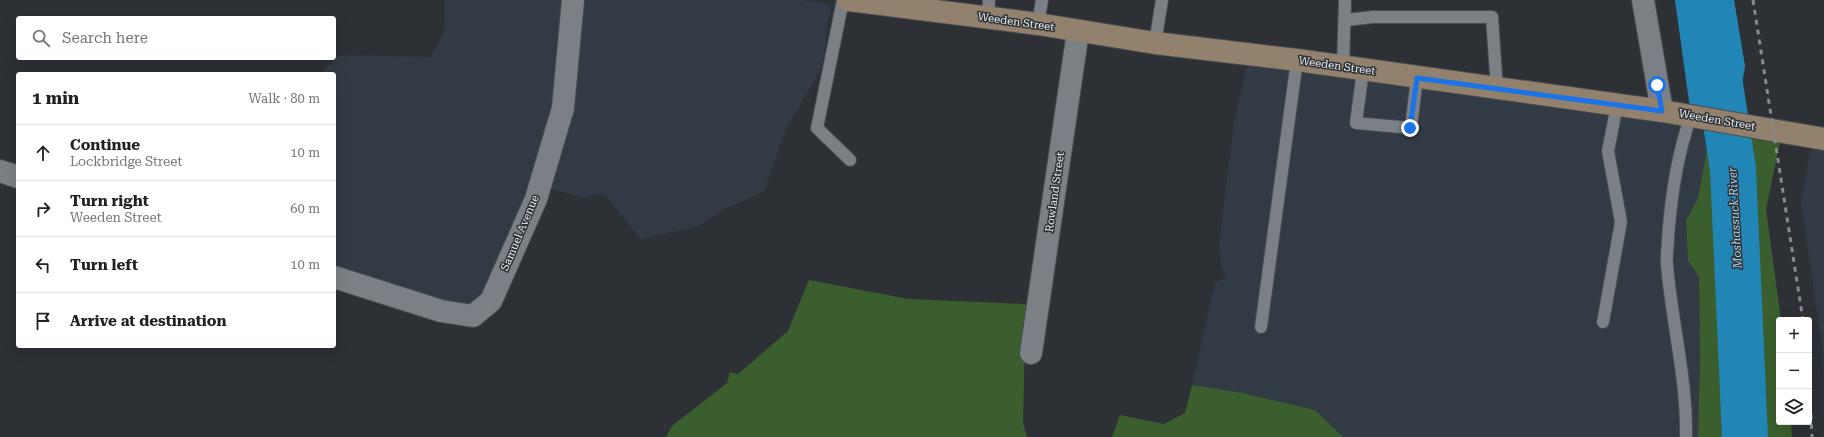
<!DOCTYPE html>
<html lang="en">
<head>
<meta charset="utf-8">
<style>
	body { margin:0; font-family:"Roboto Serif",serif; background:#f2f2f2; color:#202124 }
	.controls { position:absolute; right:12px; bottom:12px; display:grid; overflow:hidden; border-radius:4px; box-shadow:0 4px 16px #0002 }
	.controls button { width:36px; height:36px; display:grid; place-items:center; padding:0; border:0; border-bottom:1px solid #e0e0e0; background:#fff; color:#202124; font:20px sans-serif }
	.stop { position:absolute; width:12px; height:12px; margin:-9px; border:3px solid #1a73e8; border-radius:50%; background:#fff }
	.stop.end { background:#1a73e8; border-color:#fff; box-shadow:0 1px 4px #0008 }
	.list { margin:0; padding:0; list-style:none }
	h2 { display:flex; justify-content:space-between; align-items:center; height:52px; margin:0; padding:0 16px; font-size:17px }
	h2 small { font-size:13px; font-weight:400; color:#757577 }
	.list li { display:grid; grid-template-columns:26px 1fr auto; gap:12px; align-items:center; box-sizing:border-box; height:56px; padding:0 16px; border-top:1px solid #e0e0e0 }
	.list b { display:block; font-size:15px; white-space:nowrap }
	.list p { margin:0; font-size:13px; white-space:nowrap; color:#757577 }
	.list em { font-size:13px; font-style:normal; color:#757577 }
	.icon { flex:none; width:22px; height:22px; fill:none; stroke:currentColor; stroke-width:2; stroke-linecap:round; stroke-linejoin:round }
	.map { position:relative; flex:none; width:1824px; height:437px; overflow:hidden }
	.search { position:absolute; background:#fff; box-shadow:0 4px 16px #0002; left:16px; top:16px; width:320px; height:44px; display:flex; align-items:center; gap:10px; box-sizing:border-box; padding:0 14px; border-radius:4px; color:#757577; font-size:15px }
	.panel { position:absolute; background:#fff; box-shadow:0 4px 16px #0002; left:16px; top:72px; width:320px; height:276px; border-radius:4px }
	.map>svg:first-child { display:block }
	.built { fill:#323b45 }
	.green { fill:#3a5e2d }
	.water { fill:#2186b6 }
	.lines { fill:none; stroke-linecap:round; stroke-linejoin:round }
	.river { stroke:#2186b6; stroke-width:46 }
	.lane-casing { stroke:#494c50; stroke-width:14 }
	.street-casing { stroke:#494c50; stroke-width:24 }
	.secondary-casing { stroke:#494c50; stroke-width:24 }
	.lane { stroke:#7b8086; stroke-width:12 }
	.street { stroke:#7b8086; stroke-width:22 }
	.secondary { stroke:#91816d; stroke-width:22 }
	.rail { stroke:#878a8e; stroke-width:3; stroke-dasharray:5 5; stroke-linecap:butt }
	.route { stroke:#1a73e8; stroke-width:5 }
	.labels { text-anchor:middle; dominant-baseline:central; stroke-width:3; stroke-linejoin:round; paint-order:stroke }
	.street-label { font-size:11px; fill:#eceff2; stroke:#2d3136 }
	.water-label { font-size:12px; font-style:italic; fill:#add7f1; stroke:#2d3136 }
</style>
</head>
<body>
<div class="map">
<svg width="1824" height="437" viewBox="0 0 1824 437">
	<rect width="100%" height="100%" fill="#2d3136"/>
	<g class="built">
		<path d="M445 0H801L831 4 822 67 786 129 764 191 721 211 699 226 641 239 604 194 582 197 544 187 468 321 334 283V74H320L340 55 431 57 444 32Z"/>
		<path d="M1248 60 1694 124 1710 133 1698 198 1686 220 1688 261 1699 277 1700 356 1698 437H1343L1315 410 1243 393 1192 385 1215 283 1226 277 1221 265 1219 244 1234 123Z"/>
		<path d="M1811 146 1824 148V381L1822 346 1801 202Z"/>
	</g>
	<g class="green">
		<path d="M1675 0H1734L1745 66 1734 129 1780 142 1766 209 1781 320H1779V422H1791L1792 437H1698L1700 356 1699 277 1688 261 1686 220 1698 198 1710 133 1694 124Z"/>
		<path d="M809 280 908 299 1025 304 1028 311 1025 337 1023 423 1027 437H666L672 426 727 383 730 372 738 374 788 331Z"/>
		<path d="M1192 385 1243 393 1315 410 1343 437H1112L1120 415 1164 424 1185 413Z"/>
	</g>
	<path class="water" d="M1675 0H1734L1745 66 1736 118 1691 116Z"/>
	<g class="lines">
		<path class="river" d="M1707 0 1733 169 1745 437"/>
		<defs>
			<g id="lane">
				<path d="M843 0 817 128 850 160"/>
				<path d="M988 18 989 0"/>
				<path d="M1346 20 1373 17H1492L1497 89"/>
				<path d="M1038 24 1042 0"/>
				<path d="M1155 43 1162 0"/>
				<path d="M1343 67 1345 0"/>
				<path d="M1363 70 1356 123 1411 128 1417 78"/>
				<path d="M1603 322 1621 222 1608 151 1617 105"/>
				<path d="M1261 327 1297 60"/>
				<path d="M1686 437C1687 379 1672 323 1667 265 1666 256 1668 247 1668 238 1671 197 1677 154 1691 116"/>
			</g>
			<g id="street">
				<path d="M1643 0 1662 111"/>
				<path d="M0 171 18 177"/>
				<path d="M334 277 441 311 473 316 491 301 536 199 563 108 573 0"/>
				<path d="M1031 353 1078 31"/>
			</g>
			<path id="secondary" d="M849 0 1038 24 1155 43 1297 60 1662 111 1824 139"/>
		</defs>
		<use href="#lane" class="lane-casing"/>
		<use href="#street" class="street-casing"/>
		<use href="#secondary" class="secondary-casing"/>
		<use href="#lane" class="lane"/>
		<use href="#street" class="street"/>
		<use href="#secondary" class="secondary"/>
		<g class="rail">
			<path d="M1753 0 1803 320"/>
			<path d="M1809 374 1812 437"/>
		</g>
	</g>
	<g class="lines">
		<path class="route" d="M1410 128 1417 78 1662 111 1657 85"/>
	</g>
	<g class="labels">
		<g class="street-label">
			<text transform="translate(1016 22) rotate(8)">Weeden Street</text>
			<text transform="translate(1337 66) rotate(8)">Weeden Street</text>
			<text transform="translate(1717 120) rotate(10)">Weeden Street</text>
			<text transform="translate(1055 192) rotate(-82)">Rowland Street</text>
			<text transform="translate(520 233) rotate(-67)">Samuel Avenue</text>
		</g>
		<g class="water-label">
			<text transform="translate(1735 218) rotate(-93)">Moshassuck River</text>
		</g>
	</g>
</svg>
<div class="controls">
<button>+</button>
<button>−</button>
<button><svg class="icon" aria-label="layers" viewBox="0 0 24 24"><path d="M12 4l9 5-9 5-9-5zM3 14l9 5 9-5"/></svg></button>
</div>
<div class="stop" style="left:1657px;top:85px"></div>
<div class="stop end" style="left:1410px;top:128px"></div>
<div class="search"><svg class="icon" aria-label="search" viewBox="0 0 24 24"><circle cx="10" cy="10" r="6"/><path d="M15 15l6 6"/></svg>Search here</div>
<section class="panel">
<h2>1 min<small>Walk · 80 m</small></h2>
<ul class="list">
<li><svg class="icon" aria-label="ahead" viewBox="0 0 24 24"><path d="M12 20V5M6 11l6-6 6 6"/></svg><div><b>Continue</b><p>Lockbridge Street</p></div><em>10 m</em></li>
<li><svg class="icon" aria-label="right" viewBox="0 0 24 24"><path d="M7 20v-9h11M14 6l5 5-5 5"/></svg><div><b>Turn right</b><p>Weeden Street</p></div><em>60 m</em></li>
<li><svg class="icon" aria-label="left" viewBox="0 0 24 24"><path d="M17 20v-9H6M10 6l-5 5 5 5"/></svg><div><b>Turn left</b></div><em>10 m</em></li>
<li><svg class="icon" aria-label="arrive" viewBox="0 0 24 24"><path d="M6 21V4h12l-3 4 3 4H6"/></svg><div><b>Arrive at destination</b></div></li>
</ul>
</section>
</div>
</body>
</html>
